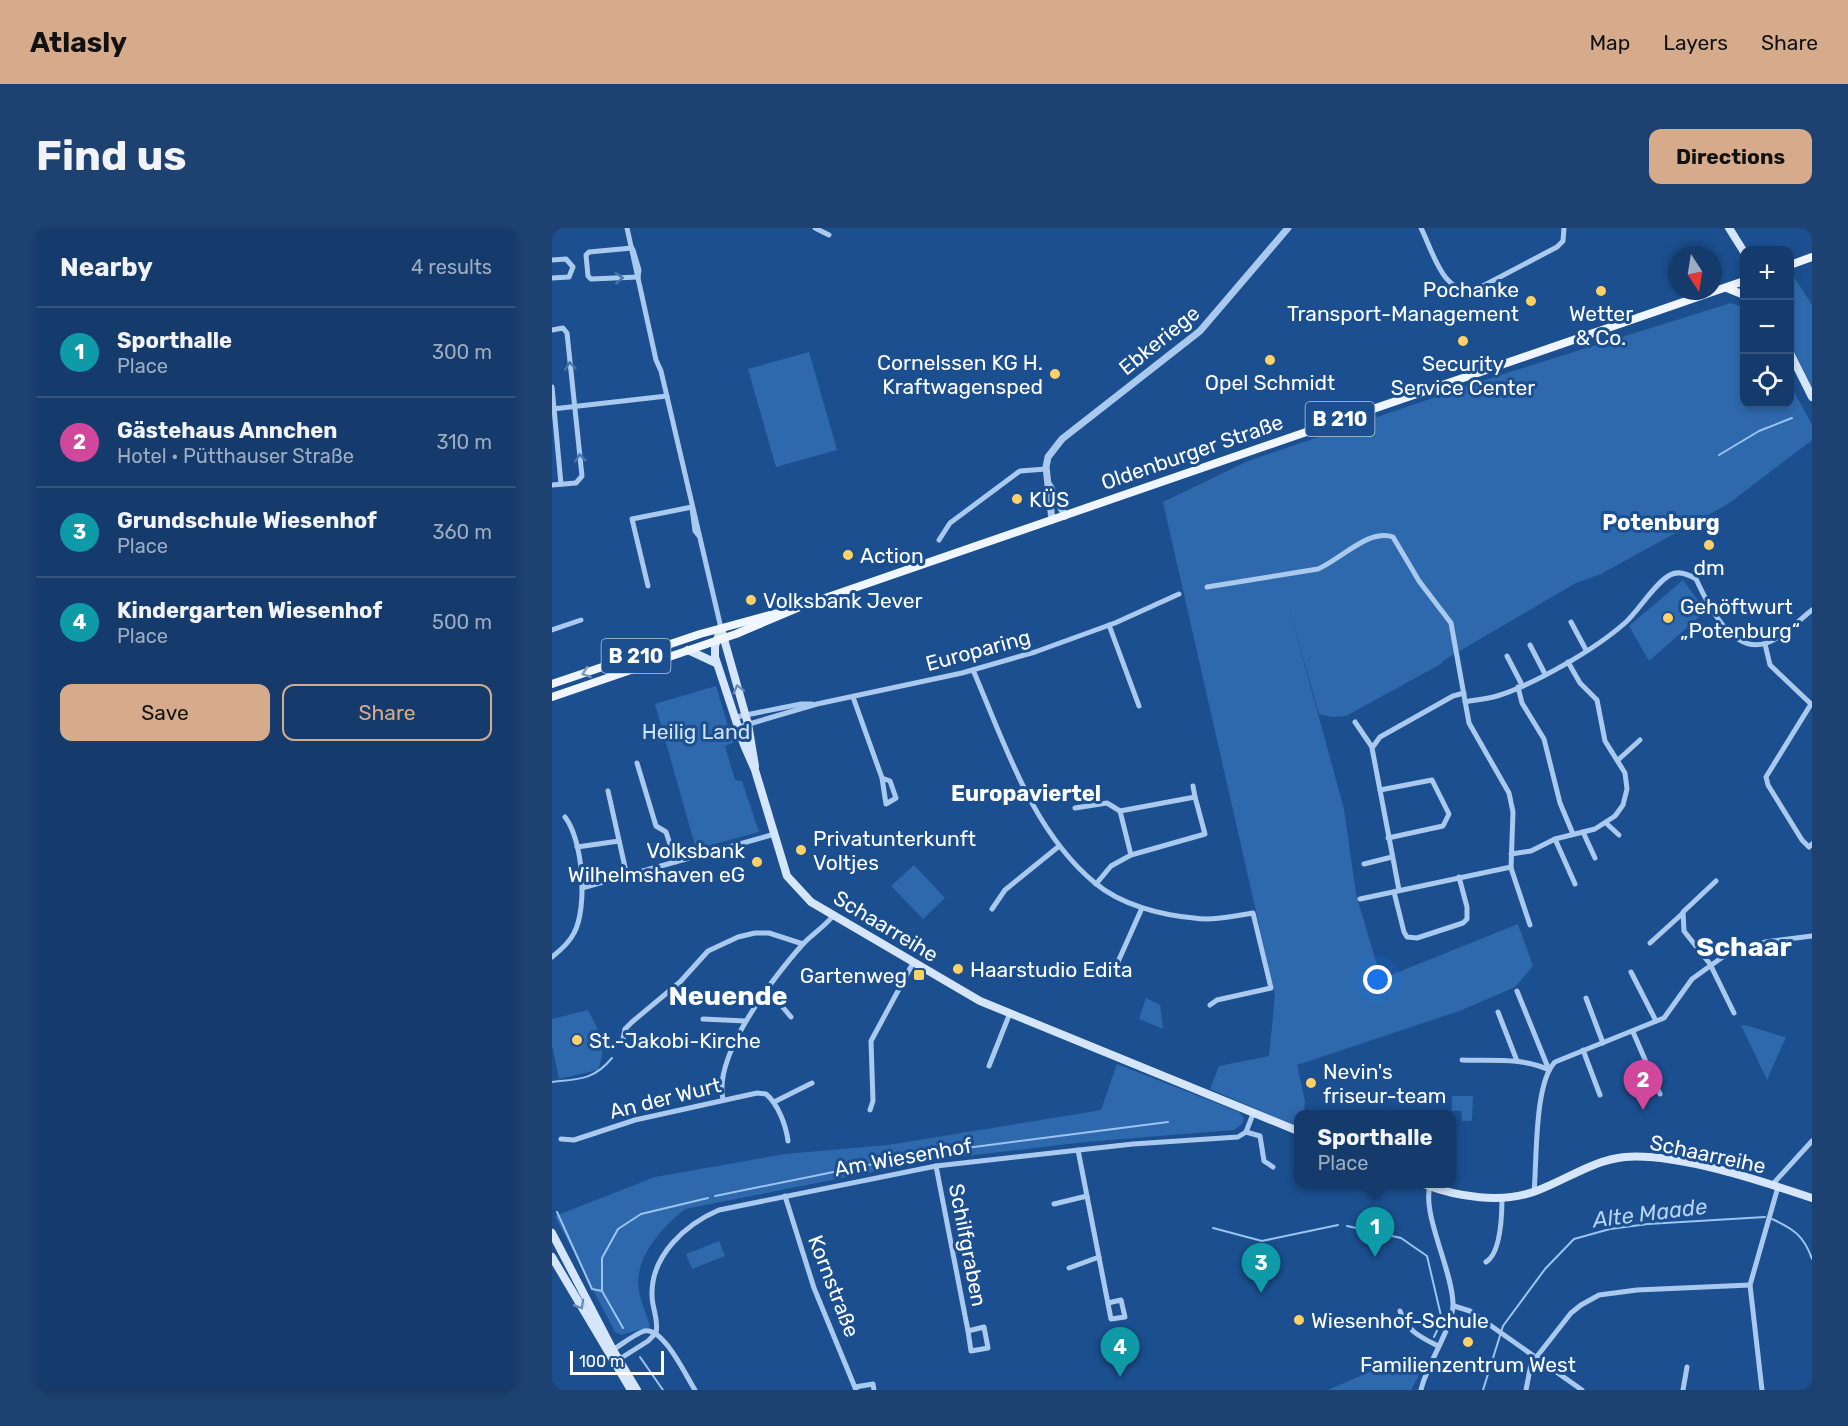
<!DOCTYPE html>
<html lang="en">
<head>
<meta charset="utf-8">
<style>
	body { margin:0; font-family:Rubik,sans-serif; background:#1d4271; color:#f1f3f6 }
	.controls { position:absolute; right:18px; top:18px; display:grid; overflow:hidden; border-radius:12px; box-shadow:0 3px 9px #0003 }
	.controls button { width:54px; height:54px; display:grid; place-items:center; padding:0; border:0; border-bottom:2px solid #33557e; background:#143b6b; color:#f1f3f6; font:30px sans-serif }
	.compass { position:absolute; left:1116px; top:18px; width:54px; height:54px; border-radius:50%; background:#143b6b; box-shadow:0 3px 9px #0003; rotate:168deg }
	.scale { position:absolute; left:18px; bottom:15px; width:94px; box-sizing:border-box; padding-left:6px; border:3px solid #fff; border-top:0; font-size:16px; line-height:21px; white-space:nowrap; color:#fff; -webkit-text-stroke:4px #1b4f8f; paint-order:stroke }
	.you { position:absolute; left:826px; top:752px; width:21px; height:21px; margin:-15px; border:4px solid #fff; border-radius:50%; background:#1a73e8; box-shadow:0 0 0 9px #1a73e833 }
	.badge { display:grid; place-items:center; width:39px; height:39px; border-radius:50%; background:#d6ab8b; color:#fff; font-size:20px; font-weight:700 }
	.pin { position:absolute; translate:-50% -50px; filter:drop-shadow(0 2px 3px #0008) }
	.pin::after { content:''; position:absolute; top:32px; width:21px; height:18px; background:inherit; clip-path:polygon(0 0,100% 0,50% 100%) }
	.popup { position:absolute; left:742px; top:882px; width:162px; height:78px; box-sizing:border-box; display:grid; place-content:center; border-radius:12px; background:#143b6b; filter:drop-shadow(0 2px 4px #0005); font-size:20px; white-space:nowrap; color:#9dadc1 }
	.popup b { font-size:22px; color:#f1f3f6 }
	.popup::after { content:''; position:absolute; left:50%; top:100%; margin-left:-12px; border:12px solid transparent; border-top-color:#143b6b }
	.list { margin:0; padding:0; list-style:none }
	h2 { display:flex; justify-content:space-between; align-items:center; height:78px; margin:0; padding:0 24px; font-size:26px }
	h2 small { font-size:20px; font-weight:400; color:#9dadc1 }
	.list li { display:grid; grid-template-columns:39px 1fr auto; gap:18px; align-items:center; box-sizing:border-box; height:90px; padding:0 24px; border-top:2px solid #33557e }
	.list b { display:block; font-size:22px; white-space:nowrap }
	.list p { margin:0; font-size:20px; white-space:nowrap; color:#9dadc1 }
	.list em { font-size:20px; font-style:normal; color:#9dadc1 }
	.actions { display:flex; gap:12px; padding:18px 24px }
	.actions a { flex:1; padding:14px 0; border:2px solid #d6ab8b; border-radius:12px; text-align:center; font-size:21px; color:#d6ab8b }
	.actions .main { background:#d6ab8b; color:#111 }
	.icon { flex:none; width:33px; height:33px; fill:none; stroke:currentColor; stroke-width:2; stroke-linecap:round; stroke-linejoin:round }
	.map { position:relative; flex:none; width:1260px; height:1162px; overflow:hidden; border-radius:12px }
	header { display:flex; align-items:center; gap:36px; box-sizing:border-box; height:84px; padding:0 30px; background:#d6ab8b; color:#111 }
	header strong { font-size:28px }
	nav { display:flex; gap:33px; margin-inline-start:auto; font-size:21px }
	.intro { display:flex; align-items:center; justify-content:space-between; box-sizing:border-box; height:144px; padding:0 36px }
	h1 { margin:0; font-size:42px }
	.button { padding:15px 27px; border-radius:12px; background:#d6ab8b; color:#111; font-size:21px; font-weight:700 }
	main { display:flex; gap:36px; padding:0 36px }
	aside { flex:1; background:#143b6b; border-radius:12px; box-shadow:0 3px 9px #0003 }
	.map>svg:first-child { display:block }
	.green { fill:#2e69ad }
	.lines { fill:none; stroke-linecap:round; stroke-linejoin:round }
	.stream { stroke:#9cc4f0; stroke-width:2 }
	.minor { stroke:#a9c9ee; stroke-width:5 }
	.tertiary { stroke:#a9c9ee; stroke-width:7 }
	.secondary { stroke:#d6e6fa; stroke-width:8 }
	.primary { stroke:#f0f6ff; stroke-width:8 }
	.oneway { stroke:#4674ac }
	.oneway2 { stroke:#7b9ac1 }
	.oneway3 { stroke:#668bba }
	.poi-dot { fill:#ffd166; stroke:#1b4f8f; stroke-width:2 }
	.labels { text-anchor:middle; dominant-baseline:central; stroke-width:6; stroke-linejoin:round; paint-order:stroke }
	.shield { fill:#1b4f8f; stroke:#bbcadd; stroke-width:1.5 }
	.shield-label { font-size:20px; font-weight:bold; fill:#fff }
	.poi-label { font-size:21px; fill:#fff; stroke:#1b4f8f; text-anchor:start }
	.street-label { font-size:21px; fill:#fff; stroke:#1b4f8f }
	.park-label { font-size:21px; fill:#cfe3fa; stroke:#1b4f8f }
	.neighbourhood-label { font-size:22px; font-weight:bold; fill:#fff; stroke:#1b4f8f }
	.water-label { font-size:22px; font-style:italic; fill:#b5d3f5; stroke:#1b4f8f }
	.district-label { font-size:27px; font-weight:bold; fill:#fff; stroke:#1b4f8f }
</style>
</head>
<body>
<header>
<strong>Atlasly</strong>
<nav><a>Map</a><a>Layers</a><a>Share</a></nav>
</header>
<div class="intro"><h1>Find us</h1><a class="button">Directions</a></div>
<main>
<aside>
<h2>Nearby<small>4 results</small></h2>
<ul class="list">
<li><span class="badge" style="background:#0f9aa8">1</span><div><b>Sporthalle</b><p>Place</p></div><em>300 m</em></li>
<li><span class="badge" style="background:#d1479c">2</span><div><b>Gästehaus Annchen</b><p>Hotel · Pütthauser Straße</p></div><em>310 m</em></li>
<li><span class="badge" style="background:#0f9aa8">3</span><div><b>Grundschule Wiesenhof</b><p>Place</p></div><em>360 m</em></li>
<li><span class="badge" style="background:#0f9aa8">4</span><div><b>Kindergarten Wiesenhof</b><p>Place</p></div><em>500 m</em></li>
</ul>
<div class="actions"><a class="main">Save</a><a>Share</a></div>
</aside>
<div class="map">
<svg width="1260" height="1162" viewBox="0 0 1260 1162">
	<rect width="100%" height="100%" fill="#1b4f8f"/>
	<g class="green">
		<path d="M1242 49 1260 77V160L1238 115V50Z"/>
		<path d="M1179 75 1192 80V176H1238V156L1260 197V212L1176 276 1049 346 1024 355 892 432 889 436 794 488 780 489 767 486 736 376 792 581 804 666 829 751 966 696 981 738 963 759 910 782 745 837 753 873 752 886H746V899L658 861 667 838 717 828 723 767 611 274 696 233 948 147Z"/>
		<path d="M257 124 285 222 224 239 196 141Z"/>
		<path d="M1131 352 1154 383 1097 433 1077 398Z"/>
		<path d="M164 458 181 515 173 518 183 552 190 553 207 604 144 621 103 476Z"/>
		<path d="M362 637 393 670 371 691 339 658Z"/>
		<path d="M594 770 608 777 611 801 587 791Z"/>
		<path d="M36 782C48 804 55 819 46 842L7 851 0 817V791Z"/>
		<path d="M1189 797C1205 799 1218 806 1234 809L1215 852Z"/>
		<path d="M565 836 687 884 692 890 690 896 682 902 533 914 381 932 133 981C110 1000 81 1030 87 1063 89 1075 95 1087 98 1099L69 1107 63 1104 3 988 103 949 233 926 336 917 549 882Z"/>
		<path d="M900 868H921L920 893H910L909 883H900Z"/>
		<path d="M167 1013 173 1028 140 1041 134 1026Z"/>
		<path d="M870 1132 866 1149 859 1162H776L842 1133 860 1140Z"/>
	</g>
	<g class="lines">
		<g class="stream">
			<path d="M1167 227 1207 203 1240 190"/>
			<path d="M0 854C27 851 42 852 60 830"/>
			<path d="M333 933 368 926 616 894"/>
			<path d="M163 968 326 935"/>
			<path d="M5 984 40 1061 50 1063"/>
			<path d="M1220 991C1242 1001 1252 1008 1260 1031"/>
			<path d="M795 998 849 1010 875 1028 890 1092 882 1109"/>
			<path d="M661 1000 710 1013 786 997"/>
			<path d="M71 1100 50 1063V1030L66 1001 89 986 156 970"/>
			<path d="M88 1129 111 1162"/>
			<path d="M931 1162 951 1098 993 1041 1022 1011 1058 1001 1096 996 1213 989"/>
		</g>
		<g class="minor">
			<path d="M75 0 104 132 109 143 169 400"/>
			<path d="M263 0 277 7"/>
			<path d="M869 0C881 23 892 73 927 60L1005 19 1011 13 1012 0"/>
			<path d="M80 20 37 24 34 27 36 48 39 51 86 49"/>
			<path d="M81 22 87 42 86 49"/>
			<path d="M0 32 14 31 21 39 17 49 0 50"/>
			<path d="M0 102 11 100 15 105 30 248 24 255 0 257"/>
			<path d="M0 159 9 256"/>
			<path d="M0 181 115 168"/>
			<path d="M140 280 143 303 147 308"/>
			<path d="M387 312 398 295 468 243 494 241"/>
			<path d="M96 358 80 291 140 279"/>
			<path d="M655 359 766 341C788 332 817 300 841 309L867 353 899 395 917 495 957 565 961 584 959 640 978 697"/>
			<path d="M1019 394 1034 422"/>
			<path d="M557 397 587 478"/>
			<path d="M0 402 29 392"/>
			<path d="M1213 416 1218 437 1260 477"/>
			<path d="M978 417 993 446"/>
			<path d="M955 428 970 457"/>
			<path d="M421 442C453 516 480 603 543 655 569 677 609 687 642 690 661 693 682 688 701 685L719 760 665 772 658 777"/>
			<path d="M966 459 970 475 992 511 1008 575 1021 606"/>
			<path d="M301 469 330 550 334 576 344 570 338 553 330 550"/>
			<path d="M913 474C923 472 935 471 945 468 983 456 1044 421 1074 394 1087 382 1103 355 1118 347 1127 342 1136 346 1144 351 1155 375 1180 427 1214 415 1230 410 1247 392 1260 382"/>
			<path d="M1259 476 1214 549 1216 557 1250 612 1257 619 1260 616"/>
			<path d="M184 489 249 476H260"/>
			<path d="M803 494 820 519"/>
			<path d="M187 499 265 476 410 445 483 424 563 395 627 366"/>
			<path d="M1066 532 1088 512"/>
			<path d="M85 535 104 598 114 604 124 634"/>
			<path d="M641 558 643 569"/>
			<path d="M828 562 880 552 897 586 891 598 836 610"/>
			<path d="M56 563 75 648"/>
			<path d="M523 580 555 575 568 583"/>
			<path d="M1054 595 1067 607"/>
			<path d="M1031 604 1043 630"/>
			<path d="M1003 611 1023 656"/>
			<path d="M25 619 67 613"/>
			<path d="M959 626 979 623 1003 611 1043 601 1063 588 1071 577 1075 561 1073 545 1053 513 1045 472 1028 455 1016 434"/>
			<path d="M812 636 840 629"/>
			<path d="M1164 653 1131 684 1132 703 1158 736 1182 785"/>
			<path d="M544 656 559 638 579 627 653 606 643 569 568 583 579 627"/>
			<path d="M30 660 223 606"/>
			<path d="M847 662 820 520 828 509 901 468 912 465"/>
			<path d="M842 664 852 704 855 709 865 710 911 695 915 691V679L907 649"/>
			<path d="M808 671 959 639"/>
			<path d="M440 681 453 662 506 619"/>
			<path d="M1098 715 1130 686"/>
			<path d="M0 729C9 722 17 715 22 705 36 679 31 612 13 589"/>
			<path d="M1079 744 1104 793"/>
			<path d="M561 745 590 680"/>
			<path d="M215 760 239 789"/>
			<path d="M965 763 997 842"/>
			<path d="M1034 770 1051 815"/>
			<path d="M946 784 965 833"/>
			<path d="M151 791 193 793"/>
			<path d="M1081 804 1108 866"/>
			<path d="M71 811 73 801 80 794 128 754 156 723 186 709 203 705H217L251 716"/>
			<path d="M1031 822 1048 867"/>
			<path d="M910 832C938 833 970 829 997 842"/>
			<path d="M437 838 458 785"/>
			<path d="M171 871C161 827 222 749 250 717 259 707 272 699 281 688"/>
			<path d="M222 874 260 855"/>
			<path d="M318 882 321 873 319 813 361 735"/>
			<path d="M694 904 708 908 712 933 721 939"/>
			<path d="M9 911 22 912 83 892 205 865 214 866C226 876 234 897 236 913"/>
			<path d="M526 922 559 1091 573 1089 569 1072 556 1075"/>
			<path d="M384 938 416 1103 432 1099 436 1120 419 1123 416 1103"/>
			<path d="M1220 957 1260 913"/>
			<path d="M982 964C985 934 982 855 1003 834L1112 790 1140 751 1172 728 1213 714 1260 708"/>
			<path d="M233 968 262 1060 304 1162"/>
			<path d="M502 976 535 968"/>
			<path d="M934 1034C949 1025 950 986 950 969"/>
			<path d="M517 1040 547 1029"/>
			<path d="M902 1078 918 1083 1030 1162"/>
			<path d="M848 1083C853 1102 870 1110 886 1118"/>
			<path d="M59 1123C69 1117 81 1107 92 1103 111 1098 134 1148 143 1162"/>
			<path d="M66 1132 96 1113 104 1105C107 1091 100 1081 100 1067 99 1027 134 996 167 982L384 938 581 916 686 909 694 904 701 886"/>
			<path d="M303 1159 321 1156 322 1162"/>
			<path d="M869 1162C874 1137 902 1098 901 1075 900 1042 870 986 878 958"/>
			<path d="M974 1162 979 1136 1019 1085 1029 1077 1047 1067 1085 1062 1198 1057"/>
			<path d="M1131 1162 1135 1139"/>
			<path d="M1210 1162 1198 1057 1226 959"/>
		</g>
		<g class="tertiary">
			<path d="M498 258 513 288"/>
			<path d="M500 292 494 239 496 229 510 211 648 103 736 0"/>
		</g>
		<g class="secondary">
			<path d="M1177 0 1192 24"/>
			<path d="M1238 125 1260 169"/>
			<path d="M169 400 163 418V429L192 517 203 542 235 648 259 674 428 773 746 903"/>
			<path d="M170 404 196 496 203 538"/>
			<path d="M136 422 164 435"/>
			<path d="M872 956C905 969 950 976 984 963 1014 952 1041 932 1073 929 1126 925 1209 953 1260 970"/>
			<path d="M0 1005 61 1122 85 1162"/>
			<path d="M0 1029 79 1162"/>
		</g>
		<g class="primary">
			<path d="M1238 37 1260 29"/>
			<path d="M1175 60 1192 67"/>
			<path d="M0 456 148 406 225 385"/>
			<path d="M0 469 184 406 250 378 1192 53"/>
		</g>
	</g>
	<defs><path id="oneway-chevron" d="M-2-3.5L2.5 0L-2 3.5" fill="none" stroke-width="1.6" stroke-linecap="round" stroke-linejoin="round" transform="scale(1.5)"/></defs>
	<g class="oneway">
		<use href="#oneway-chevron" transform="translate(67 50) rotate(-3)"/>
		<use href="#oneway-chevron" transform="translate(18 138) rotate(-96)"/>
		<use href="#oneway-chevron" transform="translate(28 230) rotate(-96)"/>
	</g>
	<use class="oneway2" href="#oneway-chevron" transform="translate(34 445) rotate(161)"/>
	<g class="oneway3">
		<use href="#oneway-chevron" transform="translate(186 461) rotate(-105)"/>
		<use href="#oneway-chevron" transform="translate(28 1077) rotate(60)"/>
	</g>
	<g class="poi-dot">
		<circle cx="1049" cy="63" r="6"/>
		<circle cx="979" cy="73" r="6"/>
		<circle cx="911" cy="113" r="6"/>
		<circle cx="718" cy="132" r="6"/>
		<circle cx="503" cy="146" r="6"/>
		<circle cx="465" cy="271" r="6"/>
		<circle cx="1157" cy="317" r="6"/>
		<circle cx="296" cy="327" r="6"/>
		<circle cx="199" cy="372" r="6"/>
		<circle cx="1116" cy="390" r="6"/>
		<circle cx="249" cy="622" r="6"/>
		<circle cx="205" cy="634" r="6"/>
		<circle cx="406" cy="741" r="6"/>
		<rect x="361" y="741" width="12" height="12" rx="3"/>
		<circle cx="25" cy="812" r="6"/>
		<circle cx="759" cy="855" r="6"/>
		<circle cx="747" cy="1092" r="6"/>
		<circle cx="916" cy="1114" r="6"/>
	</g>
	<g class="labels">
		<g class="shield">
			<rect x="753.5" y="174" width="69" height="34" rx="4.5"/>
			<rect x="49.5" y="411" width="69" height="34" rx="4.5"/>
		</g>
		<g class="shield-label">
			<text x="788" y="191">B 210</text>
			<text x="84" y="428">B 210</text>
		</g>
		<g class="poi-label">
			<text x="967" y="61" text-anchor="end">Pochanke<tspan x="967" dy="24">Transport-Management</tspan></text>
			<text x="1049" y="85" text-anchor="middle">Wetter<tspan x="1049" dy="24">&amp; Co.</tspan></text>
			<text x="491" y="134" text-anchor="end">Cornelssen KG H.<tspan x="491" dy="24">Kraftwagensped</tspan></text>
			<text x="911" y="135" text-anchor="middle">Security<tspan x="911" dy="24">Service Center</tspan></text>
			<text x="718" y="154" text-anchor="middle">Opel Schmidt</text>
			<text x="477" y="271">KÜS</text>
			<text x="308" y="327">Action</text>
			<text x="1157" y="339" text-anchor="middle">dm</text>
			<text x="211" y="372">Volksbank Jever</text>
			<text x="1128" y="378">Gehöftwurt<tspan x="1128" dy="24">„Potenburg“</tspan></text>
			<text x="261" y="610">Privatunterkunft<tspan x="261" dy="24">Voltjes</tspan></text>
			<text x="193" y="622" text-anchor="end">Volksbank<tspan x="193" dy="24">Wilhelmshaven eG</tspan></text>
			<text x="418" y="741">Haarstudio Edita</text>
			<text x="355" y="747" text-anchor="end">Gartenweg</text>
			<text x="37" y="812">St.-Jakobi-Kirche</text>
			<text x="771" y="843">Nevin's<tspan x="771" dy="24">friseur-team</tspan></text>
			<text x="759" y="1092">Wiesenhof-Schule</text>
			<text x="916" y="1136" text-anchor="middle">Familienzentrum West</text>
		</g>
		<g class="street-label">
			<text transform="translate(607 112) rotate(-39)">Ebkeriege</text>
			<text transform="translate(640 224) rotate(-19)">Oldenburger Straße</text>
			<text transform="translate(426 422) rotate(-15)">Europaring</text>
			<text transform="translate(334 698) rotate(31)">Schaarreihe</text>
			<text transform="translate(113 870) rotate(-14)">An der Wurt</text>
			<text transform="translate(1156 926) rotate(12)">Schaarreihe</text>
			<text transform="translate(351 929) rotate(-10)">Am Wiesenhof</text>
			<text transform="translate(416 1017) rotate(79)">Schilfgraben</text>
			<text transform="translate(282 1058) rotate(69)">Kornstraße</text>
		</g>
		<g class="park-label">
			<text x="144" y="503">Heilig Land</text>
		</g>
		<g class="neighbourhood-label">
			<text x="1109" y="294">Potenburg</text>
			<text x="474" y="565">Europaviertel</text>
		</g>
		<g class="water-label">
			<text transform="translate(1098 985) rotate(-7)">Alte Maade</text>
		</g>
		<g class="district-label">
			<text x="1192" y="719">Schaar</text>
			<text x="176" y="768">Neuende</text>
		</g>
	</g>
</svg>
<div class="controls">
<button>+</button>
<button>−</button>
<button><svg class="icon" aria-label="locate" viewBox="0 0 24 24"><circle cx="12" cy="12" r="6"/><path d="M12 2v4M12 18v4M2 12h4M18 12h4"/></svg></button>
</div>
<svg class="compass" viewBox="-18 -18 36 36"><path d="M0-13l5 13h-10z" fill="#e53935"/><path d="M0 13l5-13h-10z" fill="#9dadc1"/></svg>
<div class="scale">100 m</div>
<div class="you"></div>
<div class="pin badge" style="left:823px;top:1029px;background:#0f9aa8">1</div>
<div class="popup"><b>Sporthalle</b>Place</div>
<div class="pin badge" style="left:1091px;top:882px;background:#d1479c">2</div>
<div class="pin badge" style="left:709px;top:1065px;background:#0f9aa8">3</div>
<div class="pin badge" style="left:568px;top:1149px;background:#0f9aa8">4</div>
</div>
</main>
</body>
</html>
